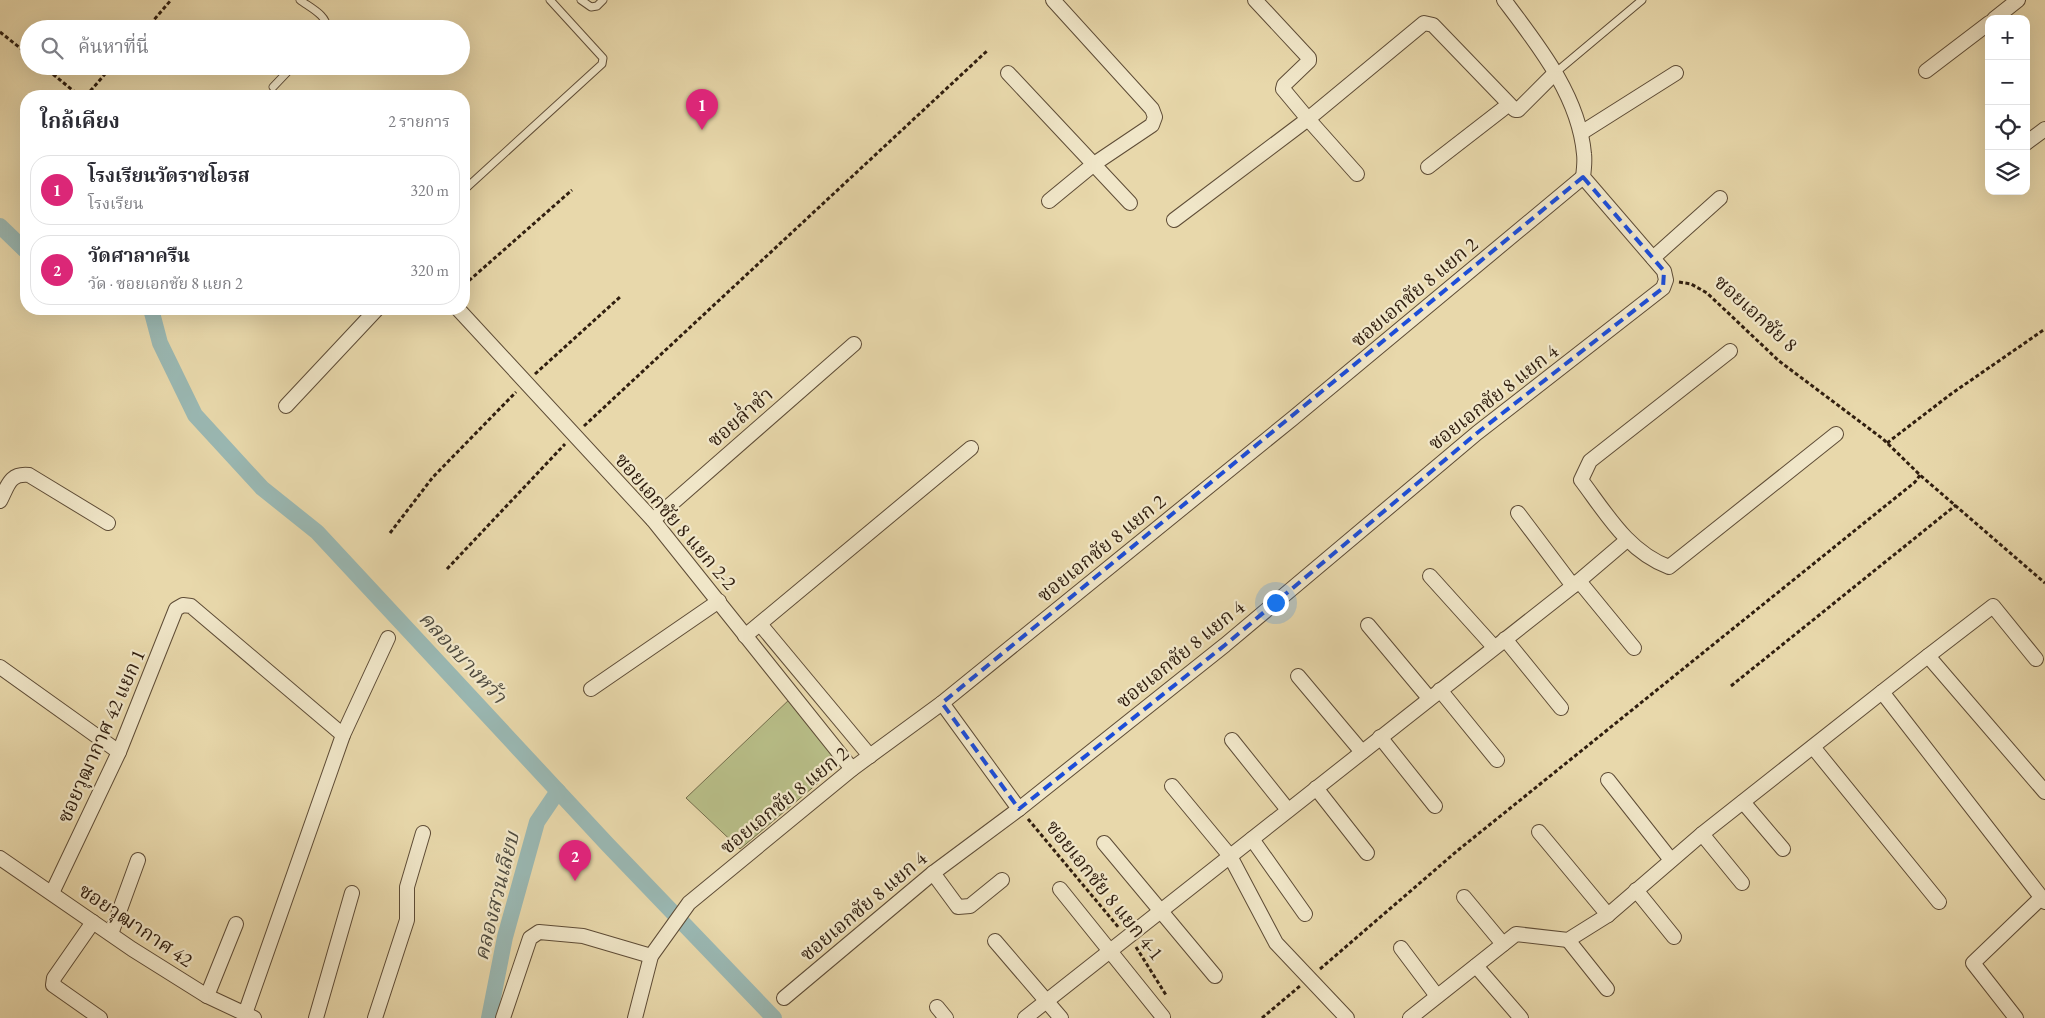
<!DOCTYPE html>
<html lang="th">
<head>
<meta charset="utf-8">
<style>
	body { margin:0; font-family:"EB Garamond","Noto Serif Thai",serif; background:#f7f7f7; color:#2b2b33 }
	.controls { position:absolute; right:15px; top:15px; display:grid; overflow:hidden; border-radius:10px; box-shadow:0 5px 20px #0002 }
	.controls button { width:45px; height:45px; display:grid; place-items:center; padding:0; border:0; border-bottom:1px solid #e1e1e2; background:#fff; color:#2b2b33; font:25px sans-serif }
	.you { position:absolute; left:1275px; top:602px; width:18px; height:18px; margin:-12px; border:4px solid #fff; border-radius:50%; background:#1a73e8; box-shadow:0 0 0 8px #1a73e833 }
	.badge { display:grid; place-items:center; width:32px; height:32px; border-radius:50%; background:#db2777; color:#fff; font-size:16px; font-weight:700 }
	.pin { position:absolute; translate:-50% -41px; filter:drop-shadow(0 1px 2px #0008) }
	.pin::after { content:''; position:absolute; top:26px; width:18px; height:15px; background:inherit; clip-path:polygon(0 0,100% 0,50% 100%) }
	.list { margin:0; padding:0; list-style:none }
	h2 { display:flex; justify-content:space-between; align-items:center; height:65px; margin:0; padding:0 20px; font-size:21px }
	h2 small { font-size:16px; font-weight:400; color:#7c7c81 }
	.list li { display:grid; grid-template-columns:32px 1fr auto; gap:15px; align-items:center; box-sizing:border-box; height:70px; margin:0 10px 10px; padding:0 10px; border:1px solid #e1e1e2; border-radius:20px }
	.list b { display:block; font-size:19px; white-space:nowrap }
	.list p { margin:0; font-size:16px; white-space:nowrap; color:#7c7c81 }
	.list em { font-size:16px; font-style:normal; color:#7c7c81 }
	.icon { flex:none; width:28px; height:28px; fill:none; stroke:currentColor; stroke-width:2; stroke-linecap:round; stroke-linejoin:round }
	.map { position:relative; flex:none; width:2045px; height:1018px; overflow:hidden }
	.search { position:absolute; background:#fff; box-shadow:0 5px 20px #0002; left:20px; top:20px; width:450px; height:55px; display:flex; align-items:center; gap:12px; box-sizing:border-box; padding:0 18px; border-radius:28px; color:#7c7c81; font-size:19px }
	.panel { position:absolute; background:#fff; box-shadow:0 5px 20px #0002; left:20px; top:90px; width:450px; height:225px; border-radius:20px }
	.map>svg:first-child { display:block }
	.green { fill:#b8be88; stroke:#746e4c }
	.lines { fill:none; stroke-linecap:round; stroke-linejoin:round }
	.canal { stroke:#9ab8b3; stroke-width:16 }
	.lane-casing { stroke:#5e4c36; stroke-width:9 }
	.street-casing { stroke:#5e4c36; stroke-width:16 }
	.path { stroke:#301e0f; stroke-width:3; stroke-dasharray:4 2.5; stroke-linecap:butt }
	.lane { stroke:#f0e6c8; stroke-width:7 }
	.street { stroke:#f0e6c8; stroke-width:14 }
	.marked { fill:none; stroke:#1d4ed8; stroke-width:4; stroke-dasharray:10 6; stroke-linejoin:round }
	.labels { text-anchor:middle; dominant-baseline:central; stroke-width:4.5; stroke-linejoin:round; paint-order:stroke }
	.street-label { font-size:20px; fill:#301e0f; stroke:#f0e6c8 }
	.water-label { font-size:21px; font-style:italic; fill:#504c40; stroke:#f0e6c8 }
</style>
</head>
<body>
<div class="map">
<svg width="2045" height="1018" viewBox="0 0 2045 1018">
	<rect width="100%" height="100%" fill="#e8d8ab"/>
	<filter id="stains"><feTurbulence type="fractalNoise" baseFrequency=".004" numOctaves="4"/><feColorMatrix values="0 0 0 0 .2 0 0 0 0 .09 0 0 0 0 .02 0 0 0 .5 -.17"/></filter>
	<radialGradient id="worn" r=".72"><stop offset=".6" stop-color="#630" stop-opacity="0"/><stop offset="1" stop-color="#630" stop-opacity=".3"/></radialGradient>
	<path class="green" d="M792 697 834 756 818 783 740 849 686 798Z"/>
	<g class="lines">
		<g class="canal">
			<path d="M0 226 26 251"/>
			<path d="M151 309 160 343 195 415 262 488 317 532 608 845 774 1018"/>
			<path d="M489 1018 505 937 537 822 558 791"/>
		</g>
		<defs>
			<g id="lane">
				<path d="M300 0C309 7 329 16 326 29"/>
				<path d="M581 0 591 7 597 6 603 0"/>
				<path d="M1555 73 1642 0"/>
				<path d="M273 87 293 66"/>
				<path d="M464 190 602 64 603 58 550 0"/>
			</g>
			<g id="street">
				<path d="M1994 19 2018 0"/>
				<path d="M1926 71 1989 23"/>
				<path d="M1008 73 1130 203"/>
				<path d="M1581 133 1676 73"/>
				<path d="M2026 143 2045 129"/>
				<path d="M1428 167 1508 105"/>
				<path d="M1357 174 1308 119 1424 23 1433 25 1515 110H1518L1555 73"/>
				<path d="M1049 201 1094 164 1152 125 1155 117 1152 109 1053 0"/>
				<path d="M1174 220 1308 119 1283 89 1284 85 1309 61V58L1255 0"/>
				<path d="M1653 258 1720 198"/>
				<path d="M458 309 653 520 852 769"/>
				<path d="M1730 351 1590 461 1581 480C1606 513 1628 552 1669 567L1836 434"/>
				<path d="M286 406 377 309"/>
				<path d="M0 501C8 486 9 473 29 475L108 523"/>
				<path d="M1518 513 1573 586"/>
				<path d="M653 520 854 344"/>
				<path d="M1430 576 1494 647"/>
				<path d="M1579 581 1634 648"/>
				<path d="M760 624 870 756"/>
				<path d="M1368 625 1429 698"/>
				<path d="M745 636 971 448"/>
				<path d="M1505 639 1561 708"/>
				<path d="M1928 656 1993 606 2036 659"/>
				<path d="M0 667 119 752"/>
				<path d="M1298 676 1362 752"/>
				<path d="M591 689 719 601"/>
				<path d="M1440 690 1497 760"/>
				<path d="M942 703 1019 809"/>
				<path d="M1380 737 1435 806"/>
				<path d="M1232 740 1288 810"/>
				<path d="M1813 747 1939 902"/>
				<path d="M1608 780 1671 860"/>
				<path d="M1172 786 1230 856 1276 943 1347 1018"/>
				<path d="M1316 788 1367 853"/>
				<path d="M2045 792 1928 656 1882 692 2045 902"/>
				<path d="M1743 802 1783 849"/>
				<path d="M1539 832 1608 915"/>
				<path d="M1702 834 1742 883"/>
				<path d="M1252 839 1305 914"/>
				<path d="M1104 843 1215 976"/>
				<path d="M0 858 132 949 207 996 254 1018"/>
				<path d="M933 873 958 907 970 906 1002 880"/>
				<path d="M1060 889 1163 1017"/>
				<path d="M1636 890 1674 937"/>
				<path d="M52 893 119 752 176 609 183 605 191 606 343 735"/>
				<path d="M1464 897 1503 944"/>
				<path d="M93 922 54 978 53 985 100 1018"/>
				<path d="M111 934 138 860"/>
				<path d="M1568 940 1607 989"/>
				<path d="M995 941 1061 1018"/>
				<path d="M1401 948 1437 996"/>
				<path d="M1476 966 1521 1018"/>
				<path d="M207 996 236 924"/>
				<path d="M784 998 933 873 1019 809 1225 645 1477 433 1663 288 1666 280 1664 271 1583 177C1584 169 1585 161 1584 154 1579 96 1538 45 1504 0"/>
				<path d="M937 1007 946 1018"/>
				<path d="M245 1014 343 735 388 638"/>
				<path d="M316 1018 352 893"/>
				<path d="M375 1018 407 920V887L423 833"/>
				<path d="M503 1018 530 938 539 932 583 936 651 956"/>
				<path d="M635 1018 651 956 689 903 852 769 942 703 1292 419 1583 177"/>
				<path d="M1025 1018 1573 586 1627 540"/>
				<path d="M1410 1018 1516 934 1568 940 1608 915 1702 834 1882 692"/>
				<path d="M2016 1018 1973 963 2041 898"/>
			</g>
		</defs>
		<use href="#lane" class="lane-casing"/>
		<use href="#street" class="street-casing"/>
		<g class="path">
			<path d="M146 29 171 0"/>
			<path d="M0 32 29 55"/>
			<path d="M43 66 76 93 84 96"/>
			<path d="M86 96 112 66"/>
			<path d="M1679 282 1691 284 1707 293 1779 361 1883 439 1920 475 2045 583"/>
			<path d="M464 285 572 190"/>
			<path d="M535 374 620 297"/>
			<path d="M584 426 988 50"/>
			<path d="M1887 443 1951 394 2045 329"/>
			<path d="M390 533 433 477 516 392"/>
			<path d="M447 569 565 444"/>
			<path d="M1731 686 1956 505"/>
			<path d="M1028 819 1119 928"/>
			<path d="M1136 947 1166 995"/>
			<path d="M1320 969 1457 851 1915 482 1920 475"/>
			<path d="M1262 1018 1300 986"/>
		</g>
		<use href="#lane" class="lane"/>
		<use href="#street" class="street"/>
	</g>
	<path class="marked" d="M1583 177 1664 271 1663 288 1477 433 1225 645 1019 809 942 703Z"/>
	<g class="labels">
		<g class="street-label">
			<text transform="translate(1414 292) rotate(-40)">ซอยเอกชัย 8 แยก 2</text>
			<text transform="translate(1756 313) rotate(42)">ซอยเอกชัย 8</text>
			<text transform="translate(1493 397) rotate(-38)">ซอยเอกชัย 8 แยก 4</text>
			<text transform="translate(740 417) rotate(-41)">ซอยล่ำชำ</text>
			<text transform="translate(676 521) rotate(49)">ซอยเอกชัย 8 แยก 2-2</text>
			<text transform="translate(1101 548) rotate(-39)">ซอยเอกชัย 8 แยก 2</text>
			<text transform="translate(1180 654) rotate(-39)">ซอยเอกชัย 8 แยก 4</text>
			<text transform="translate(101 736) rotate(-66)">ซอยวุฒากาศ 42 แยก 1</text>
			<text transform="translate(784 800) rotate(-39)">ซอยเอกชัย 8 แยก 2</text>
			<text transform="translate(1105 890) rotate(51)">ซอยเอกชัย 8 แยก 4-1</text>
			<text transform="translate(863 906) rotate(-40)">ซอยเอกชัย 8 แยก 4</text>
			<text transform="translate(136 925) rotate(34)">ซอยวุฒากาศ 42</text>
		</g>
		<g class="water-label">
			<text transform="translate(463 657) rotate(47)">คลองบางหว้า</text>
			<text transform="translate(496 896) rotate(-76)">คลองสวนเลียบ</text>
		</g>
	</g>
	<rect width="100%" height="100%" filter="url(#stains)"/>
	<rect width="100%" height="100%" fill="url(#worn)"/>
</svg>
<div class="controls">
<button>+</button>
<button>−</button>
<button><svg class="icon" aria-label="locate" viewBox="0 0 24 24"><circle cx="12" cy="12" r="6"/><path d="M12 2v4M12 18v4M2 12h4M18 12h4"/></svg></button>
<button><svg class="icon" aria-label="layers" viewBox="0 0 24 24"><path d="M12 4l9 5-9 5-9-5zM3 14l9 5 9-5"/></svg></button>
</div>
<div class="you"></div>
<div class="pin badge" style="left:702px;top:130px">1</div>
<div class="pin badge" style="left:575px;top:881px">2</div>
<div class="search"><svg class="icon" aria-label="search" viewBox="0 0 24 24"><circle cx="10" cy="10" r="6"/><path d="M15 15l6 6"/></svg>ค้นหาที่นี่</div>
<section class="panel">
<h2>ใกล้เคียง<small>2 รายการ</small></h2>
<ul class="list">
<li><span class="badge">1</span><div><b>โรงเรียนวัดราชโอรส</b><p>โรงเรียน</p></div><em>320 m</em></li>
<li><span class="badge">2</span><div><b>วัดศาลาครืน</b><p>วัด · ซอยเอกชัย 8 แยก 2</p></div><em>320 m</em></li>
</ul>
</section>
</div>
</body>
</html>
